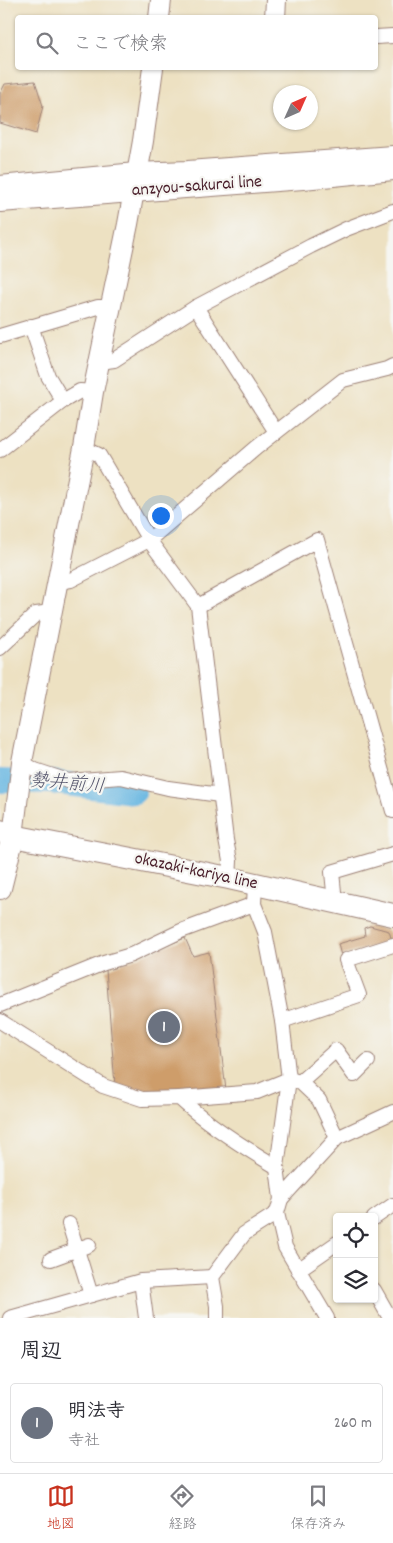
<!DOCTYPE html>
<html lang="ja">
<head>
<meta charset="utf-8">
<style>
	body { margin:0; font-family:Dekko,"Klee One",sans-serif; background:#f7f7f7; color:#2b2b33 }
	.controls { position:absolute; right:15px; bottom:15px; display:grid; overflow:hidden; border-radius:5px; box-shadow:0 1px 4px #0004 }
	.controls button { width:45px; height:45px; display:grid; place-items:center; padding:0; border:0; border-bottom:1px solid #e1e1e2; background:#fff; color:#2b2b33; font:25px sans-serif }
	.compass { position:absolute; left:273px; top:85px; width:45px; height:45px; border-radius:50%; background:#fff; box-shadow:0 1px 4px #0004; rotate:45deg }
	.you { position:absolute; left:160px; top:515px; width:18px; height:18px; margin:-12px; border:4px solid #fff; border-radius:50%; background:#1a73e8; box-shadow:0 0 0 8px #1a73e833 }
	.badge { display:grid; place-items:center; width:32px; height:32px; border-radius:50%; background:#c8321e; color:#fff; font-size:16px; font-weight:700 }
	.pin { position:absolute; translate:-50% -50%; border:2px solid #fff; box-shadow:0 1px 5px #0006 }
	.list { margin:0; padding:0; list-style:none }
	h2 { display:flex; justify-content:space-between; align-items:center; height:65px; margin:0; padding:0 20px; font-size:21px }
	h2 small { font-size:16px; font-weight:400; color:#7c7c81 }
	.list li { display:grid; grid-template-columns:32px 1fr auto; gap:15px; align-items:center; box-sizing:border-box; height:80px; margin:0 10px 10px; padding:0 10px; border:1px solid #e1e1e2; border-radius:5px }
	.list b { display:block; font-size:19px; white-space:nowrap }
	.list p { margin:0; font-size:16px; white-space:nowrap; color:#7c7c81 }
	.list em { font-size:16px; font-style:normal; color:#7c7c81 }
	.icon { flex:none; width:28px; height:28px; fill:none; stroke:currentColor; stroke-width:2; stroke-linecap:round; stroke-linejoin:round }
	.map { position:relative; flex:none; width:393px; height:1318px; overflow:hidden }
	.search { position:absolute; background:#fff; box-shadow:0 1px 4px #0004; left:15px; right:15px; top:15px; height:55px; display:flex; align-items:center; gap:12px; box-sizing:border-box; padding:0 18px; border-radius:5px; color:#7c7c81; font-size:19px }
	.sheet { height:155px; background:#fff }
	nav { display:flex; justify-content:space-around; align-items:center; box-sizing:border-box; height:70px; border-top:1px solid #e1e1e2; background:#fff; font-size:14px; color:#7c7c81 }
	nav a { display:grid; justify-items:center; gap:2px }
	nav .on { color:#c8321e }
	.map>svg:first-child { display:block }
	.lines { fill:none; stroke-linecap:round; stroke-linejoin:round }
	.river { stroke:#66b6e1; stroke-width:24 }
	.building { fill:#ce9d6a }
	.street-casing { stroke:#9c8076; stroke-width:16 }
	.secondary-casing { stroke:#9c8076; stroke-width:22 }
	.primary-casing { stroke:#9c8076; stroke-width:24 }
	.street { stroke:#fff; stroke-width:14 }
	.secondary { stroke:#fff; stroke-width:20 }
	.primary { stroke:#fff; stroke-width:22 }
	.labels { text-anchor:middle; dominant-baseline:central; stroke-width:4.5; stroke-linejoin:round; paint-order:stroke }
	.street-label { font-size:18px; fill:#4a1f2b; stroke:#f6f6f2 }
	.water-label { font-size:19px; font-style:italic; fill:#54546b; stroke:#f6f6f2 }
</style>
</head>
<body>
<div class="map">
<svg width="393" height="1318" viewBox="0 0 393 1318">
	<rect width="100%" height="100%" fill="#f6f6f2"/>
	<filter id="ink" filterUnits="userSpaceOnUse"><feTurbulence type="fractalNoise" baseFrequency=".02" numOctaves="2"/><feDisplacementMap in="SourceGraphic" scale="10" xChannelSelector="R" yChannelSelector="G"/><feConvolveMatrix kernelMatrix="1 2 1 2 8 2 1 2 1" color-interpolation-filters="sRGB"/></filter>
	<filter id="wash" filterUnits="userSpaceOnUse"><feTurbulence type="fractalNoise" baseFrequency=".0096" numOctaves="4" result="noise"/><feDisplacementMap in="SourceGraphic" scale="20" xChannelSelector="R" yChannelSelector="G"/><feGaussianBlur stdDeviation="1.12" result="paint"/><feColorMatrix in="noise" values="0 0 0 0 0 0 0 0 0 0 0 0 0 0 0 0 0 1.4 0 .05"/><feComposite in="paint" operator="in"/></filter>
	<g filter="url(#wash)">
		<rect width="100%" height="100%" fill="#ede1c2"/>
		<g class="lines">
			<path class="river" d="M0 781 50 782 134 792"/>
		</g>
		<g id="blocks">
			<g class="building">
				<path d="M35 81 43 106 36 134 0 123V94L5 84Z"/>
				<path d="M370 926 389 931 392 941 341 956 338 944 365 936 364 928Z"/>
				<path d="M185 938 193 956 209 952 226 1090 144 1095 115 1085 106 970Z"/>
			</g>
		</g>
	</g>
	<g filter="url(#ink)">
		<use href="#blocks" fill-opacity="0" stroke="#9c8076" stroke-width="1"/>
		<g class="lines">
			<defs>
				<g id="street">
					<path d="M376 37 393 36"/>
					<path d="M196 307 276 432"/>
					<path d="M31 326 48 376 63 401"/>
					<path d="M0 336 98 307H111"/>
					<path d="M100 362 114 360 196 307 311 246 346 229 393 211"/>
					<path d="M84 448 99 455 149 540 198 606 226 840 230 861 229 878"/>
					<path d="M0 450 63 401 80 391 93 392"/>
					<path d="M58 582 71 580 149 540 256 448 343 380 387 369 393 366"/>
					<path d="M198 606 317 540 393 811"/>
					<path d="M0 648 36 614 51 612"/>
					<path d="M22 762 35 770 68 781 121 777 168 788 220 795"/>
					<path d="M255 884 254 904 265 932 282 1021 289 1079 277 1167 281 1199 277 1213 285 1247 327 1318"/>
					<path d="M335 902 332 872 393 854"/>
					<path d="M0 1005 104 963 131 955 181 931 254 904"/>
					<path d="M0 1021 103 1086 142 1099 179 1098C208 1125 243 1147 277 1167"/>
					<path d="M282 1021 359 995 346 960 393 945"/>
					<path d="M300 1082 336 1050 354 1075 368 1061"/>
					<path d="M179 1098 257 1092 289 1079 300 1082 319 1100 337 1138"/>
					<path d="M281 1199 337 1138 393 1112"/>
					<path d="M374 1218 393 1205"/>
					<path d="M69 1224 91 1295"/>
					<path d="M51 1259 89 1245"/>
					<path d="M298 1270 337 1243"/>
					<path d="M141 1281 212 1277"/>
					<path d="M374 1290 390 1318"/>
					<path d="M10 1318 141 1281 146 1318"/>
					<path d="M217 1318V1306L212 1277 244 1234 277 1213"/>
				</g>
				<g id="secondary">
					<path d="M159 18 161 0"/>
					<path d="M275 18 276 0"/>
					<path d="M0 186 136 173 188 171 393 156"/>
					<path d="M0 202 303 179 393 170"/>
					<path d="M13 836 22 762 84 448 93 392 128 224 143 141 153 68"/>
				</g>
				<g id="primary">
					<path d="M0 831 13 836 229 878 393 915"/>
					<path d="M0 888 13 836"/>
				</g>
			</defs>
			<use href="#street" class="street-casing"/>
			<use href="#secondary" class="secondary-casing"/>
			<use href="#primary" class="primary-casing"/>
			<use href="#street" class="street"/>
			<use href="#secondary" class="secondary"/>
			<use href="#primary" class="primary"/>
		</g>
	</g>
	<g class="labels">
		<g class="street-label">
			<text transform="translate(197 187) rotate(-4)">anzyou-sakurai line</text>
			<text transform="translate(196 872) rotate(12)">okazaki-kariya line</text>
		</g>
		<g class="water-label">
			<text transform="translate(67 785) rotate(5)">勢井前川</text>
		</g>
	</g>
</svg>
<div class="controls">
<button><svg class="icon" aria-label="locate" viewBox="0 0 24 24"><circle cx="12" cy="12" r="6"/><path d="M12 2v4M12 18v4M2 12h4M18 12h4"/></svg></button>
<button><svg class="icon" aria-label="layers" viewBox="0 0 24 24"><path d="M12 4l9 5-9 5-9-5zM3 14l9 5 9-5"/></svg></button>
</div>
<svg class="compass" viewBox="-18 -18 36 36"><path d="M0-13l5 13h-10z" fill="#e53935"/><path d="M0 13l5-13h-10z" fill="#7c7c81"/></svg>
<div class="you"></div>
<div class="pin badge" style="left:164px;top:1027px;background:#6b7280">1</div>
<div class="search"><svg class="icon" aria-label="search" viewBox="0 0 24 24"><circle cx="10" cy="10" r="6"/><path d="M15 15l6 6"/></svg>ここで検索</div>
</div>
<section class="sheet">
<h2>周辺<small></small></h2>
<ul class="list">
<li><span class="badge" style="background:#6b7280">1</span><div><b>明法寺</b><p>寺社</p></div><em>260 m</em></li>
</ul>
</section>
<nav>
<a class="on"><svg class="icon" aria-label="map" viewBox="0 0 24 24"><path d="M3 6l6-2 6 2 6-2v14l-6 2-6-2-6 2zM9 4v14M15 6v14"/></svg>地図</a>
<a><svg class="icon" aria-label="directions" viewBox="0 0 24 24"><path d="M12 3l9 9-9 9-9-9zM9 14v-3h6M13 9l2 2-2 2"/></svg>経路</a>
<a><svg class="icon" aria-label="saved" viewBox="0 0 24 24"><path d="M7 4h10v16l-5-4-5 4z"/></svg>保存済み</a>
</nav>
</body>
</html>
